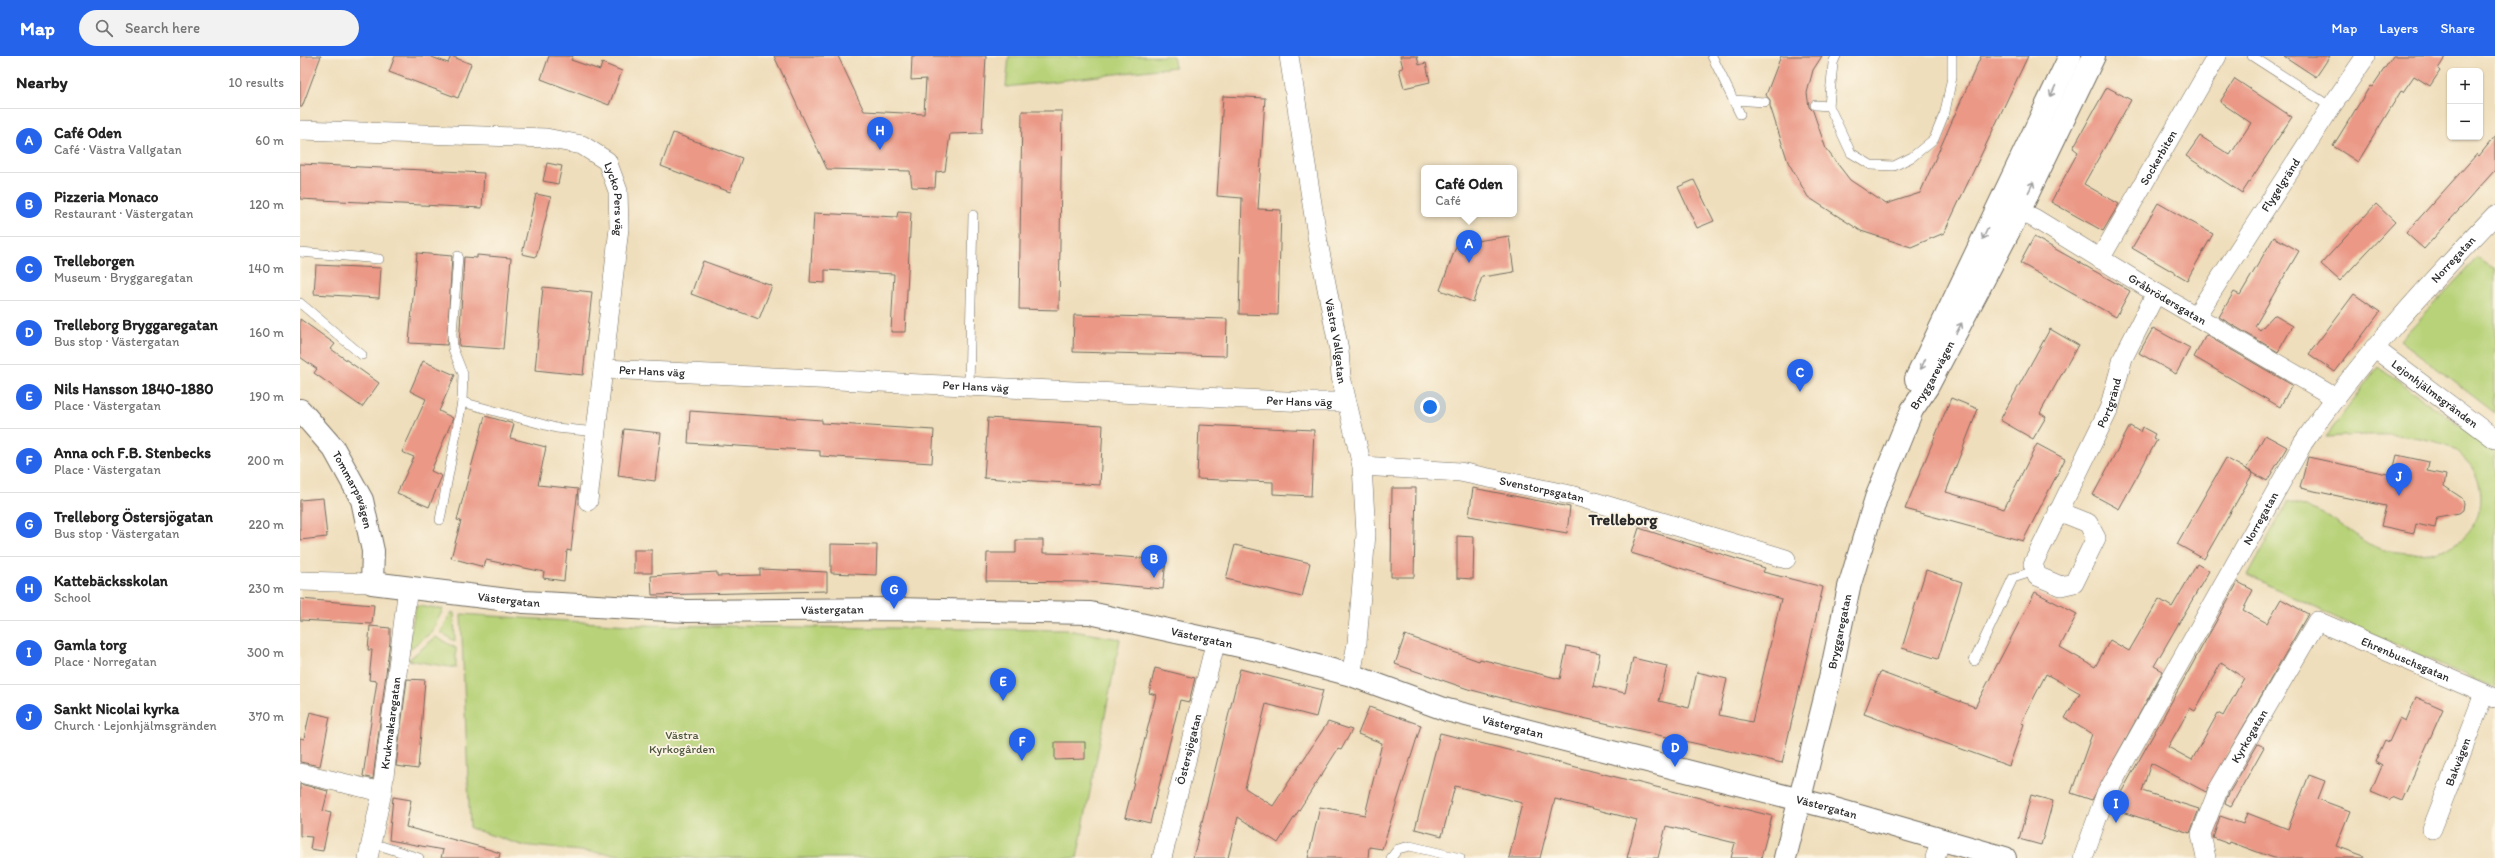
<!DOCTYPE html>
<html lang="en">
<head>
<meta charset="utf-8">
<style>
	body { margin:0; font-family:Itim,sans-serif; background:#f2f2f2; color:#222 }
	.controls { position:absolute; right:12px; top:12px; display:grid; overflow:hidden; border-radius:6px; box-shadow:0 1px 3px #0004 }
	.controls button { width:36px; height:36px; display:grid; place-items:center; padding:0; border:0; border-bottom:1px solid #e0e0e0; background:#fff; color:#222; font:20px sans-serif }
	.you { position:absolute; left:1130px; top:351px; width:14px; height:14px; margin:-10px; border:3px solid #fff; border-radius:50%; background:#1a73e8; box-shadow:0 0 0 6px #1a73e833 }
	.badge { display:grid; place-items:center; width:26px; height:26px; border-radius:50%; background:#2563eb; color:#fff; font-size:13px; font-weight:700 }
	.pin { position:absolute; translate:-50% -33px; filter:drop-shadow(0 1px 2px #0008) }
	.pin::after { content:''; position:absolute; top:21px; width:14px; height:12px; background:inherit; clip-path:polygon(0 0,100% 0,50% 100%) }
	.popup { position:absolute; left:1121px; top:109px; width:96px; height:52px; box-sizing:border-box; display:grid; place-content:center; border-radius:6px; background:#fff; filter:drop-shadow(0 1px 3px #0005); font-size:13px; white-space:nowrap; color:#767676 }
	.popup b { font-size:15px; color:#222 }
	.popup::after { content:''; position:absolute; left:50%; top:100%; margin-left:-8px; border:8px solid transparent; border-top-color:#fff }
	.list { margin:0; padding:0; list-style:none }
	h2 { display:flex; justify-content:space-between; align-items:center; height:52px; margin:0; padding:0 16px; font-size:17px }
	h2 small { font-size:13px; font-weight:400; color:#767676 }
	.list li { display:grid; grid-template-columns:26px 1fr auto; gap:12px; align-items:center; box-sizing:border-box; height:64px; padding:0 16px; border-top:1px solid #e0e0e0 }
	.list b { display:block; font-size:15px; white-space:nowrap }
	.list p { margin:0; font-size:13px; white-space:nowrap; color:#767676 }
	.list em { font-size:13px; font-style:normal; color:#767676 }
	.icon { flex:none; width:22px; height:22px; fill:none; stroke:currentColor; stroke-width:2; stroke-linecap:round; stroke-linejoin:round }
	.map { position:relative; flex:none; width:2195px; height:802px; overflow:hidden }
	header { display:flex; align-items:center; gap:24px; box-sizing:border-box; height:56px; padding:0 20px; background:#2563eb; color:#fff }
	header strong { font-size:19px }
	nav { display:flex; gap:22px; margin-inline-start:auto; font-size:14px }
	.search { width:280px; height:36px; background:#f2f2f2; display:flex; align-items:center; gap:10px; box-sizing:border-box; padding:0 14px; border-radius:22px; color:#767676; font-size:15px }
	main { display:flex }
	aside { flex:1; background:#fff }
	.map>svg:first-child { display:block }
	.green { fill:#b7d278; stroke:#717e52 }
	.building { fill:#eb9886; fill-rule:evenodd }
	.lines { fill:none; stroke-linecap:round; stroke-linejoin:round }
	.lane-casing { stroke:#706a5e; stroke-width:10 }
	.street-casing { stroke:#706a5e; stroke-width:20 }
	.secondary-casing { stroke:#706a5e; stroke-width:24 }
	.lane { stroke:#fff; stroke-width:9 }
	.street { stroke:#fff; stroke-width:19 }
	.secondary { stroke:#fff; stroke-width:22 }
	.oneway { stroke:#a0a0a0 }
	.labels { text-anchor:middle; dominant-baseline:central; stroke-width:3.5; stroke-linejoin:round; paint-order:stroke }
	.street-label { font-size:12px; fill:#2b2b2b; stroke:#fcf5e5 }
	.park-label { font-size:12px; fill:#4e553e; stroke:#fcf5e5 }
	.district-label { font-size:16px; font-weight:bold; fill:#2b2b2b; stroke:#fcf5e5 }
</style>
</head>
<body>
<header>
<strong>Map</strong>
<div class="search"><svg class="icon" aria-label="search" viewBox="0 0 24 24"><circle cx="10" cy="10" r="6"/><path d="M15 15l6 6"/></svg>Search here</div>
<nav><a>Map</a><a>Layers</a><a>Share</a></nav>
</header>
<main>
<aside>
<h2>Nearby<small>10 results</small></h2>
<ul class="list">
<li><span class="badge">A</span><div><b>Café Oden</b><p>Café · Västra Vallgatan</p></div><em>60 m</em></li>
<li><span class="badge">B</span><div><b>Pizzeria Monaco</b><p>Restaurant · Västergatan</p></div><em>120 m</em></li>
<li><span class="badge">C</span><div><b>Trelleborgen</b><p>Museum · Bryggaregatan</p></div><em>140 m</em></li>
<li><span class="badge">D</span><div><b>Trelleborg Bryggaregatan</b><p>Bus stop · Västergatan</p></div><em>160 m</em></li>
<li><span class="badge">E</span><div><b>Nils Hansson 1840-1880</b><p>Place · Västergatan</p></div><em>190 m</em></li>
<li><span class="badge">F</span><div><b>Anna och F.B. Stenbecks</b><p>Place · Västergatan</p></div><em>200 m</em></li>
<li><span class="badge">G</span><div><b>Trelleborg Östersjögatan</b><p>Bus stop · Västergatan</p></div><em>220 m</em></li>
<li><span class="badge">H</span><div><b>Kattebäcksskolan</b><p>School</p></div><em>230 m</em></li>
<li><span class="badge">I</span><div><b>Gamla torg</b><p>Place · Norregatan</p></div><em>300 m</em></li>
<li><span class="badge">J</span><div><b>Sankt Nicolai kyrka</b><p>Church · Lejonhjälmsgränden</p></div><em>370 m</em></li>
</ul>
</aside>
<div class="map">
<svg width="2195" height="802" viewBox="0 0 2195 802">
	<rect width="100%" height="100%" fill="#fcf5e5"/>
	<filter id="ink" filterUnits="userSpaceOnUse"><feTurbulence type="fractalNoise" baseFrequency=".025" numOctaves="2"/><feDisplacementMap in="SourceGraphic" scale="8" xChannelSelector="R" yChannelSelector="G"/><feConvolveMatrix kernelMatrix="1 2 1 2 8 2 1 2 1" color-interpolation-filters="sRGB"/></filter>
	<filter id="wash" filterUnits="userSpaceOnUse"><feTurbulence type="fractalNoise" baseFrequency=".012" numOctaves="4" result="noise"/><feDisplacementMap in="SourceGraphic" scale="16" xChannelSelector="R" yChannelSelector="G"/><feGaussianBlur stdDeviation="0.9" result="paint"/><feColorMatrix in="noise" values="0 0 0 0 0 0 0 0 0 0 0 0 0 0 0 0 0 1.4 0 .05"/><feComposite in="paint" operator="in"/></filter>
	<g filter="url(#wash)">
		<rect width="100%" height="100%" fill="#efdebc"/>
		<g class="green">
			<path d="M709 0H873L875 11 706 31Z"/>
			<path d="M2177 202 2195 213V357L2100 284Z"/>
			<path d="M2078 311 2195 395V632L2051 569 1948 519 1988 445C2000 449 2013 453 2025 459 2040 466 2070 492 2084 494 2097 496 2117 499 2130 497 2173 490 2195 447 2171 410 2164 402 2154 391 2143 388 2106 375 2065 379 2026 381Z"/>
			<path d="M116 550 143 553 132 576 107 595Z"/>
			<path d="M152 556 154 557 155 586 141 576Z"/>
			<path d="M161 558 329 569 767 574 820 583 777 802H392L330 800 221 789 170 772Z"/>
			<path d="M136 581 156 592V612L108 604Z"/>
		</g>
		<g id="blocks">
			<g class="building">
				<path d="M0 0H21L2 51H0Z"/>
				<path d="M95 0H129L148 7 151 0 171 8 158 42 89 16Z"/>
				<path d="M249 0H273L271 4 300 14 302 7 322 15 309 49 241 23Z"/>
				<path d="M474 0H538L564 55 624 58 626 23 611 24 612 0H686L682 77 650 78 645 115 636 116 635 132 612 131 610 115 527 113Z"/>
				<path d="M1100 0H1117L1119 9 1126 7 1130 26 1104 32 1099 13 1103 12Z"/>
				<path d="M1481 0H1522L1513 14 1507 37 1509 51 1513 55 1526 93 1550 124 1586 148 1620 137 1681 0H1728L1644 177 1611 191 1561 175 1508 141 1488 106 1470 50V44L1466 39Z"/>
				<path d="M1984 0H2030L2016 21Z"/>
				<path d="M2093 0H2146L2138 13 2140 15 2130 30 2114 20 2103 36 2101 35 2058 106 2033 90 2070 30 2072 31Z"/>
				<path d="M1935 23 1992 61 1942 137 1886 100 1900 80 1930 99 1951 67 1920 46Z"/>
				<path d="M1807 31 1831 44 1784 128 1819 148 1803 175 1751 146 1778 96 1773 92Z"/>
				<path d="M923 40 965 42 958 153 981 154 978 259 939 258 942 142 917 140Z"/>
				<path d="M722 55H762L759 254 719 253Z"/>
				<path d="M373 77 442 102 430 136 361 110Z"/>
				<path d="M2195 80V114L2124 193 2106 177 2177 98 2179 100Z"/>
				<path d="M247 107 262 110 258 128 243 125Z"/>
				<path d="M0 108 184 117 182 152 0 143Z"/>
				<path d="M1394 124 1414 165 1397 172 1378 131Z"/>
				<path d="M236 138 251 141 236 201 222 198Z"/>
				<path d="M1858 147 1913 178 1887 224 1832 192Z"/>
				<path d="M2076 148 2095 166 2040 225 2021 208Z"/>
				<path d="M598 155 611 156 605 276H591L594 218 525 214V227L510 226 514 157 597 161Z"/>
				<path d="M1209 180 1214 216 1182 221 1173 246 1140 234 1157 188Z"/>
				<path d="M1734 181 1830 235 1816 261 1720 207Z"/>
				<path d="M1974 181 1999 195 1955 270 1960 274 1974 259 1993 270 1978 296 1919 261 1934 236 1940 239Z"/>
				<path d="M117 197 152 200 147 289 109 287Z"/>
				<path d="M177 199 211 202 203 293 159 290 164 201 177 202Z"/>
				<path d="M403 205 472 230 459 263 391 238Z"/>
				<path d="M16 209 81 212 79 242 14 238Z"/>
				<path d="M243 231 292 236 283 319 235 314Z"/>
				<path d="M2054 238 2080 256 2035 316 2009 298Z"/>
				<path d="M774 259 927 263 926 300 773 296Z"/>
				<path d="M0 263 35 288 31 293 79 327 62 351 14 317 17 313 0 301Z"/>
				<path d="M1853 272 1890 292 1876 318 1839 297Z"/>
				<path d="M1750 273 1778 289 1740 357 1746 361 1733 383 1700 364Z"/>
				<path d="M1906 279 1992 329 1980 351 1894 301Z"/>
				<path d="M123 305 155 319 139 355 153 362 131 415 142 420 129 451 97 437 114 401 102 396 126 343 110 335Z"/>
				<path d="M1651 342 1678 353 1646 436 1704 453 1737 388 1765 403 1723 485 1605 453Z"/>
				<path d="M390 355 522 364V367L634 374 632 407 520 400V395L388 387Z"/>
				<path d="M185 360 214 368 210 382 246 391 238 429 278 433 271 495 267 494 264 525 243 522 244 516 186 504 184 511 151 502 161 465 157 464Z"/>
				<path d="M688 362 803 369 800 429 684 422Z"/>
				<path d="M899 369 1014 374 1011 440 973 438V426L897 423Z"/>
				<path d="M1830 370 1840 376 1842 371 1855 378 1853 382 1857 384 1819 453 1793 439Z"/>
				<path d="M324 373 361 377 355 425 318 420Z"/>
				<path d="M1965 379 1987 391 1967 425 1946 413Z"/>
				<path d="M2097 399 2129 406 2127 415 2146 419 2144 430 2162 442 2164 447 2163 454 2159 457 2137 461 2135 472 2116 468 2114 477 2081 470 2086 450 2000 432 2008 401 2092 419Z"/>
				<path d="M1926 402 1953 417 1904 503 1877 488Z"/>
				<path d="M1092 432H1116L1114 521H1091Z"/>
				<path d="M1173 432 1270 451 1267 477 1169 460Z"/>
				<path d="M23 442 27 481 0 484V444Z"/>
				<path d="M1339 472 1465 512 1463 516 1523 531 1482 707 1243 653 1168 633 1095 608 1105 579 1179 605 1180 603 1260 623 1267 590 1300 597 1293 630 1325 637 1333 602 1367 610 1359 645 1389 652 1397 616 1427 623 1419 659 1452 666 1481 543 1331 497Z"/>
				<path d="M1157 480 1174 481 1173 523 1157 522Z"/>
				<path d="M716 484H743V497L785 498 866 504 863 533 789 526 686 525 687 497H716Z"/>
				<path d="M531 488 577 489 576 519 531 517Z"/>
				<path d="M935 489 1010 507 1002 541 926 523Z"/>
				<rect x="334" y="494" width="18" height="23"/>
				<path d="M1897 508 1909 515 1854 610 1863 615 1792 744 1771 737 1792 678 1765 662 1780 637 1746 618 1721 667 1724 668 1709 710 1564 658 1580 616 1675 651 1735 536 1777 558 1760 591 1795 611 1810 584 1829 595 1859 543 1872 551Z"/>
				<path d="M460 513 527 516V535L352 539 351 520 417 516V520L460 519Z"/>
				<path d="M1626 514 1662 526 1638 603 1602 592Z"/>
				<path d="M1938 526 1953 534 1943 554 1967 567 1981 543 2008 558 1906 736 1851 707 1842 735 1899 753 1890 777 1812 753ZM1921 607 1944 622 1923 660 1918 657 1892 704 1868 691 1890 652 1895 655Z"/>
				<path d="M0 543 74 549 72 568 0 564Z"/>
				<path d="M70 570 90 572V585L73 723 63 720 77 625 69 624 72 594H68Z"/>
				<path d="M855 612 895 622 889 646 880 644 850 767 825 761 856 639 849 637Z"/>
				<path d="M940 613 1023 634 1016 661 966 648 945 732 973 750 1028 666 1052 674 1041 694 1038 693 978 787 938 761 928 802H893Z"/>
				<path d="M107 623 125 624 118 713 96 710Z"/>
				<path d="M2116 641 2143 653 2102 745 2092 741 2090 744 2071 736 2082 710 2075 706 2085 684 2089 686 2100 662 2106 665Z"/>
				<path d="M1069 651 1121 669 1082 793 1069 791 1068 802H1008L1020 751 1065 759 1082 687 1058 678Z"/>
				<path d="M10 656 30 661 20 710 0 706V682L4 683Z"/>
				<path d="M1140 677 1472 760 1461 802H1431L1435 787 1366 770 1358 802H1327L1337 764 1255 743 1240 802H1209L1222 747 1155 730 1142 780 1115 773Z"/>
				<path d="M755 686H785V703L755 704Z"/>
				<path d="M1958 688 1964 691 1931 750 1925 747 1929 737Z"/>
				<path d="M2009 719 2025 725 2018 743 2050 755 2036 790 2064 800 2063 802H1974L1930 786 1929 788 1913 782 1920 760 1943 768 1947 757 1988 773Z"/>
				<path d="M0 728 28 735 23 755 31 757 23 795 10 793 12 781 0 780Z"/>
				<path d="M1731 739 1753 745 1741 789 1719 783Z"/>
				<path d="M93 741 111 744 106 771 181 791 200 797 199 802H141L143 794 89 784Z"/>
			</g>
		</g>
	</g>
	<g filter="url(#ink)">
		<use href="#blocks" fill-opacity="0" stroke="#706a5e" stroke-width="1"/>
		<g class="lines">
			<defs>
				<g id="lane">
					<path d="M1412 0 1440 58"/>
					<path d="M1536 0 1533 7 1529 50 1551 97 1571 109 1594 110 1612 101 1634 83 1645 56 1652 21V0"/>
					<path d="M1952 0 2031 51"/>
					<path d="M1433 44 1465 46"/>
					<path d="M1515 49 1529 50"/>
					<path d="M0 196 79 203"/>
					<path d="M158 200 152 278 153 293 163 318 162 346"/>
					<path d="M0 247 62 299"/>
					<path d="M669 331 673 159"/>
					<path d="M140 464 162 346 256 372 297 376"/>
					<path d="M1674 605 1713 522 1735 515"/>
					<path d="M72 787 119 802"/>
					<path d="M1091 802 1098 793 1110 790 1160 802"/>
				</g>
				<g id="street">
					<path id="s1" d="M989 0 1018 186 1039 294 1041 321 1062 410 1066 478 1057 587 1051 619"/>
					<path id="s2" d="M0 74 246 82 282 89 307 105 318 135 319 172 288 445"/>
					<path id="s3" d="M1706 149 1734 162 1856 237 2034 341"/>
					<path id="s4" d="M1800 203 1917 0"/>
					<path id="s5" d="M1896 260 2031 51 2066 0"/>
					<path id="s6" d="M2074 292 2195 383"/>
					<path id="s7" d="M305 313 1007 346H1046"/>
					<path id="s8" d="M1062 410 1160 416 1275 440 1486 503"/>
					<path id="s9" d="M1758 455 1788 467 1796 482 1774 527 1761 530 1737 520 1733 508 1809 353 1823 302 1856 237"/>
					<path d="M0 525 72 527"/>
					<path d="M0 717 82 736"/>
					<path id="s10" d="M2132 773 2184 638"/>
					<path id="s11" d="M68 802 82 736 108 531"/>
					<path id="s12" d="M862 802 916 584"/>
					<path d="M1635 802 1641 782"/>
					<path id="s13" d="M1783 802 1805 740 2003 387C2059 305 2126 231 2195 159"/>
					<path id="s14" d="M1906 802 1901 778 1919 732 2017 565 2195 642"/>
				</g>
				<g id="secondary">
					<path d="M1616 323 1770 0"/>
					<path id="s15" d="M0 354 34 393 62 444 73 495 72 527 224 546 387 555 594 553 790 557 958 594 1051 619 1147 654 1528 751 1705 802"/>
					<path id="s16" d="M1485 802 1530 622 1549 531 1576 442 1612 354 1628 330 1719 156 1794 0"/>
				</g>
			</defs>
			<use href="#lane" class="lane-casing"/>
			<use href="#street" class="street-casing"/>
			<use href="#secondary" class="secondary-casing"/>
			<use href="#lane" class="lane"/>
			<use href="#street" class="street"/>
			<use href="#secondary" class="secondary"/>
		</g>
		<defs><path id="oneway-shaft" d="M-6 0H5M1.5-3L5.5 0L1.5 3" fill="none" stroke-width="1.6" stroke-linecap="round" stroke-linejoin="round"/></defs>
		<g class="oneway">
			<use href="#oneway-shaft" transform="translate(1753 35) rotate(115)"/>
			<use href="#oneway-shaft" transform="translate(1731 131) rotate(-64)"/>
			<use href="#oneway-shaft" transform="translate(1685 178) rotate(116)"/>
			<use href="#oneway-shaft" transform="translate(1659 272) rotate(-62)"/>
			<use href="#oneway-shaft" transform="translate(1623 308) rotate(114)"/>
		</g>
	</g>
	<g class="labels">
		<g class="street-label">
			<text stroke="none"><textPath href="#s4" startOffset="117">Sockerbiten</textPath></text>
			<text stroke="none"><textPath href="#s5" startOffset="156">Flygelgränd</textPath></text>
			<text stroke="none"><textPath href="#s2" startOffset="352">Lycko Pers väg</textPath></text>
			<text stroke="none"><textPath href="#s13" startOffset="708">Norregatan</textPath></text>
			<text stroke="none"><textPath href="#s3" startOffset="187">Gråbrödersgatan</textPath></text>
			<text stroke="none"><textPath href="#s1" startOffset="289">Västra Vallgatan</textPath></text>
			<text stroke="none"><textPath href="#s7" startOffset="47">Per Hans väg</textPath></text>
			<text stroke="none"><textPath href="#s16" startOffset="507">Bryggarevägen</textPath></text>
			<text stroke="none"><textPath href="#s7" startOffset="371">Per Hans väg</textPath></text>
			<text stroke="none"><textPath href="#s6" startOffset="76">Lejonhjälmsgränden</textPath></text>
			<text stroke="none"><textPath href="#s7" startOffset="695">Per Hans väg</textPath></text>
			<text stroke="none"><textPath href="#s9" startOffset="330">Portgränd</textPath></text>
			<text stroke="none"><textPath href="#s15" startOffset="97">Tommarpsvägen</textPath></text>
			<text stroke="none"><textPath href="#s8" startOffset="182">Svenstorpsgatan</textPath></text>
			<text stroke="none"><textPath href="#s13" startOffset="384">Norregatan</textPath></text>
			<text stroke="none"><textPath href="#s15" startOffset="332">Västergatan</textPath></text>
			<text stroke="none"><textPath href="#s15" startOffset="656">Västergatan</textPath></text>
			<text stroke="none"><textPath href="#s16" startOffset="233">Bryggaregatan</textPath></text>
			<text stroke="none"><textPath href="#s15" startOffset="1028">Västergatan</textPath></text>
			<text stroke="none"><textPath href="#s14" startOffset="364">Ehrenbuschsgatan</textPath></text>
			<text stroke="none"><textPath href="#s11" startOffset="137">Krukmakaregatan</textPath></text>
			<text stroke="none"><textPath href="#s15" startOffset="1352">Västergatan</textPath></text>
			<text stroke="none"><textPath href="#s14" startOffset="134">Kyrkogatan</textPath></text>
			<text stroke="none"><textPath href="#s12" startOffset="112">Östersjögatan</textPath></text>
			<text stroke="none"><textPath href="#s10" startOffset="72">Bakvägen</textPath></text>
			<text stroke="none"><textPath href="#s15" startOffset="1676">Västergatan</textPath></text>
		</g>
		<g class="park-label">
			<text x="382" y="679">Västra<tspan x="382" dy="14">Kyrkogården</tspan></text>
		</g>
		<g class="district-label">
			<text x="1323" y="463">Trelleborg</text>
		</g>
	</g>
</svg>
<div class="controls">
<button>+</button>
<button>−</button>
</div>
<div class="you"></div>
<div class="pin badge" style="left:1169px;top:207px">A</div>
<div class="popup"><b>Café Oden</b>Café</div>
<div class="pin badge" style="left:854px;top:522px">B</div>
<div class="pin badge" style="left:1500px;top:336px">C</div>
<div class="pin badge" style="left:1375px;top:711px">D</div>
<div class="pin badge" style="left:703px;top:645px">E</div>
<div class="pin badge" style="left:722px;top:705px">F</div>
<div class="pin badge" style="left:594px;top:553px">G</div>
<div class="pin badge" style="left:580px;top:94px">H</div>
<div class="pin badge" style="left:1816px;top:767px">I</div>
<div class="pin badge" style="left:2099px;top:440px">J</div>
</div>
</main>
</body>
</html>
